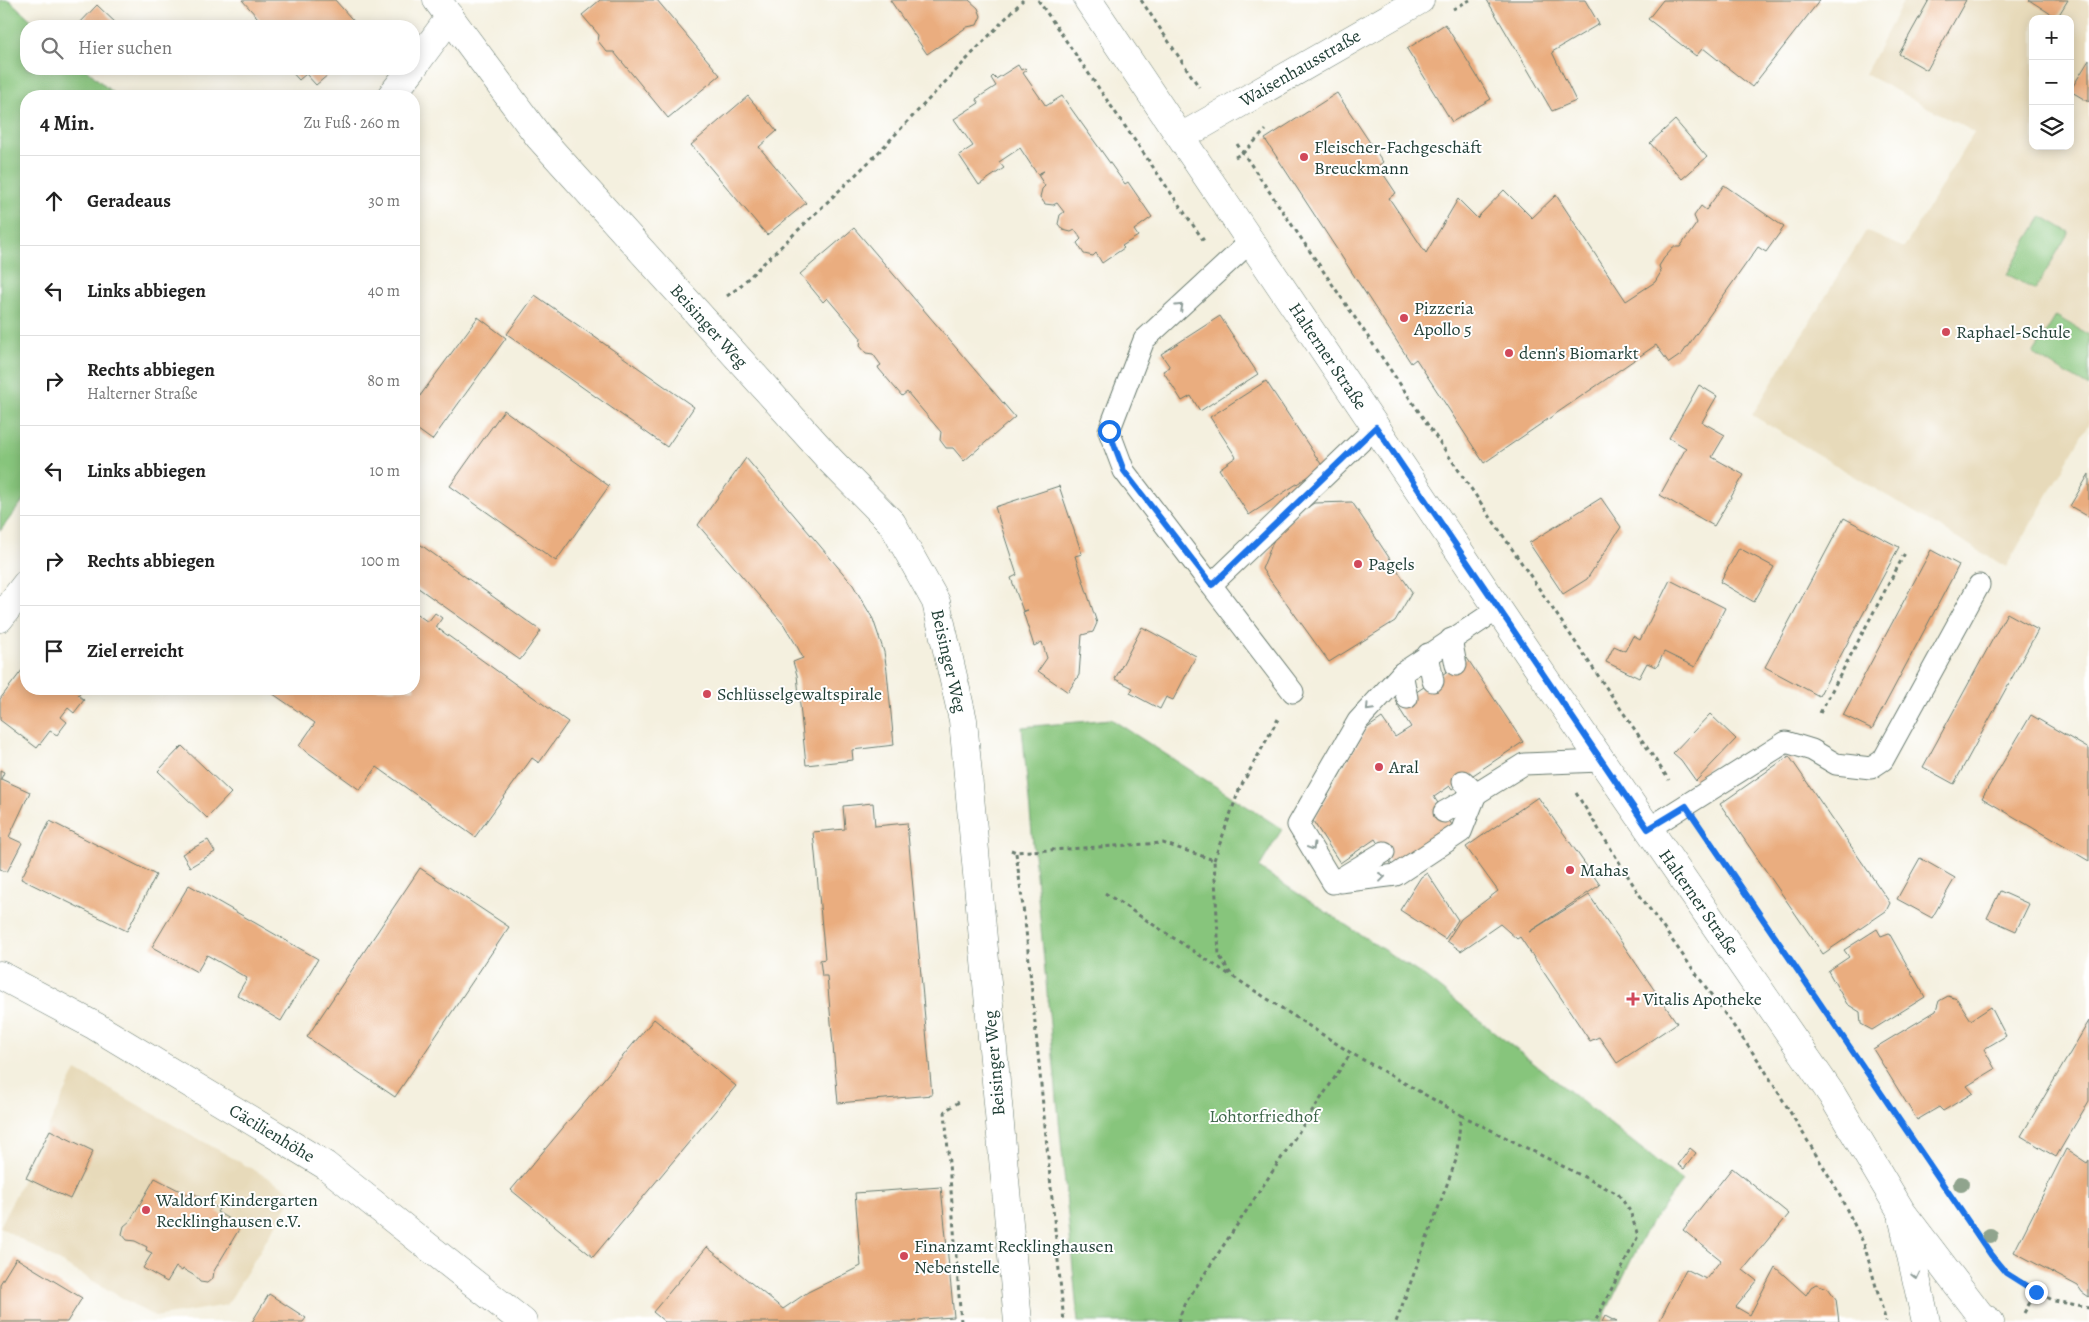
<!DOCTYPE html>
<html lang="de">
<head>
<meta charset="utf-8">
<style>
	body { margin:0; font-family:Alegreya,serif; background:#f2f2f2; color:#222 }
	.controls { position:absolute; right:15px; top:15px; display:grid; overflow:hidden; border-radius:10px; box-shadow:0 2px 12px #0003 }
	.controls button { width:45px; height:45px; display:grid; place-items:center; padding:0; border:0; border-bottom:1px solid #e0e0e0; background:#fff; color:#222; font:25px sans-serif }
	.stop { position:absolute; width:15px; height:15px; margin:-11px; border:4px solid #1a73e8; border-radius:50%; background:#fff }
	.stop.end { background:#1a73e8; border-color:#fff; box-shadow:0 1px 5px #0008 }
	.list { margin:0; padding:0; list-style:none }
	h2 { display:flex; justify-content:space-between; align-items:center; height:65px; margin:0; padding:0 20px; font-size:21px }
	h2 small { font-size:16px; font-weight:400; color:#767676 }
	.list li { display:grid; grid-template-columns:32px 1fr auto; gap:15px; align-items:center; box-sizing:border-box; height:90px; padding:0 20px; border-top:1px solid #e0e0e0 }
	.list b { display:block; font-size:19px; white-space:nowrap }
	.list p { margin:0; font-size:16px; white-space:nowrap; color:#767676 }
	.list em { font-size:16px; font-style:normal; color:#767676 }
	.icon { flex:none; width:28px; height:28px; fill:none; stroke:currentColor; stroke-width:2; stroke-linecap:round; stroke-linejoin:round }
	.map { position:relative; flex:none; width:2089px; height:1322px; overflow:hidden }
	.search { position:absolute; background:#fff; box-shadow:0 2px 12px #0003; left:20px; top:20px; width:400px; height:55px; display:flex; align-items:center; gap:12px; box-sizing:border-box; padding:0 18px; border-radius:20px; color:#767676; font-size:19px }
	.panel { position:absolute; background:#fff; box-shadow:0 2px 12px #0003; left:20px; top:90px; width:400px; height:605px; border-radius:20px }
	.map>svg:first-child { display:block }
	.built { fill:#e7daba; fill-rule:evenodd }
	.green { fill:#87c57c; stroke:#538158 }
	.building { fill:#eaad7f }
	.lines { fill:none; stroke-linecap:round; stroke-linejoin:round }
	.lane-casing { stroke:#6a7c70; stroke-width:23 }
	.street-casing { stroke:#6a7c70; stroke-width:29 }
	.secondary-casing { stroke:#6a7c70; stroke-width:29 }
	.path { stroke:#6a7c70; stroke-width:3; stroke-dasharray:4 4; stroke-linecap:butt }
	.lane { stroke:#fff; stroke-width:21 }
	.street { stroke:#fff; stroke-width:28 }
	.secondary { stroke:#fff; stroke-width:28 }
	.tree { fill:#90a48d }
	.oneway { stroke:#8f9e9a }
	.route { stroke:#1a73e8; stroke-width:6 }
	.poi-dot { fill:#d1495b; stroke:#fff; stroke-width:2 }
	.labels { text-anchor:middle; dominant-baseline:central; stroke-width:4; stroke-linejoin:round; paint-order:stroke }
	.street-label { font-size:18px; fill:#1f3d34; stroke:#fff }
	.poi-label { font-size:18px; fill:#1f3d34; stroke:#fff; text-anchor:start }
	.park-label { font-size:18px; fill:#3e664a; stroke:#fff }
</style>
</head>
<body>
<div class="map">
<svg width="2089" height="1322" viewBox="0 0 2089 1322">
	<rect width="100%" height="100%" fill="#fff"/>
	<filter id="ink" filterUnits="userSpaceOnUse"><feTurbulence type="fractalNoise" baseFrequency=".02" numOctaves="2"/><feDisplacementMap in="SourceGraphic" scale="10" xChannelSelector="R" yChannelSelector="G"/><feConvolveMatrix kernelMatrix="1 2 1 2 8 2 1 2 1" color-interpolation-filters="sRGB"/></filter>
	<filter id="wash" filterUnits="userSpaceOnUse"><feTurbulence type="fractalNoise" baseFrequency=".0096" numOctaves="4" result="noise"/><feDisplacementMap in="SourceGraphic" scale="20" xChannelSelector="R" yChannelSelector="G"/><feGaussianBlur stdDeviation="1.12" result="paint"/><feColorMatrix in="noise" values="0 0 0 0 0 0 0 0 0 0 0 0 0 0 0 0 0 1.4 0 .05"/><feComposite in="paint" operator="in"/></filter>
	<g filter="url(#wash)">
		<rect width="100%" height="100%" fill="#f4f0df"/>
		<g class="built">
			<path d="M1904 0H2089V423L2006 567 1752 415 1866 231 1904 248 1974 132 1865 74ZM2033 19H2070V146H2033Z"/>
			<path d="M76 1070 295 1193 227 1305 155 1317 0 1227Z"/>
		</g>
		<g class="green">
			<path d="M0 0H9L38 26H26V69H86L116 96H26V497L0 531Z"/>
			<path d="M2042 216 2069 232 2035 290 2007 274Z"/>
			<path d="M2056 316 2089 335V387L2033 354Z"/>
			<path d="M1111 719 1282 829 1259 868 1425 977 1682 1181 1646 1230 1601 1322H1078L1022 727Z"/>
		</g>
		<g id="blocks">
			<g class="building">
				<path d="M242 0H335L358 26H265Z"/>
				<path d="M600 0H657L720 75 668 118 614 52H607L598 41 599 35 582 15Z"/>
				<path d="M890 0H969L978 8 981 16 977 25 967 27 927 54Z"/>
				<path d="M1487 0H1585L1599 24 1552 52 1576 101 1552 111Z"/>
				<path d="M1663 0H1820L1752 87 1703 48 1696 56 1648 19Z"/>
				<path d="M1929 0H1966L1927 70 1899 54Z"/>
				<path d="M2029 0H2068L2057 18Z"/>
				<path d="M97 5 119 26H77Z"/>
				<path d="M1445 24 1491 99 1452 122 1407 49Z"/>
				<path d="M2089 60V102L2070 91Z"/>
				<path d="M1018 65 1021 70 1025 68 1027 70 1023 73 1046 106 1062 96 1125 184 1128 182 1152 217 1134 230 1138 236 1122 246 1124 248 1102 263 1096 253 1093 256 1084 254 1077 243 1081 239 1075 230 1071 232 1063 230 1058 224 1060 215 1064 212 1057 203 1053 205 1045 204 1040 197 1042 189 1045 186 1038 175 1044 171 1037 174 1020 148 999 162 1004 168 979 185 959 155 973 146 954 119 979 103 976 99 996 86 991 78 993 76 996 79Z"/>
				<path d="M289 69H335L316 85 306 74 299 80Z"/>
				<path d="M1337 93 1383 162 1378 166 1396 193 1389 198 1426 253 1458 199 1477 218 1504 190 1532 218 1556 195 1626 301 1655 282 1661 272 1659 266 1666 255 1673 247H1680L1697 223 1694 216 1701 206 1706 210 1724 185 1784 227 1766 252 1758 247 1682 354 1669 363 1656 345 1484 463 1416 359 1411 363 1265 139Z"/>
				<path d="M748 96 777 131 759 147 806 203 767 235 691 145Z"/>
				<path d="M1675 120 1707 157 1682 179 1650 143Z"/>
				<path d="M854 228 1015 417 964 461 953 448H946L940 440 941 432 907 392 902 396 879 369 878 367 881 365 873 354 866 353 860 346 861 338 827 298 823 302 800 274Z"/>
				<path d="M535 295 694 407 667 447 507 334Z"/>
				<path d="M1220 316 1258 374 1200 411 1191 396 1182 401 1163 371 1170 367 1161 354Z"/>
				<path d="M478 317 506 338 432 440 414 427V404Z"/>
				<path d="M1266 381 1323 467 1249 515 1219 469 1236 457 1210 417Z"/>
				<path d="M1699 385 1717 396 1702 422 1725 435 1712 457 1744 475 1714 526 1660 495 1686 448 1669 438Z"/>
				<path d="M504 410 609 486 556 561 450 486Z"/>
				<path d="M746 458 853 585 873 619 884 652 887 671 894 745 852 750 853 760 806 765 797 675 793 662 803 658 798 648 784 625 698 525Z"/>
				<path d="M2089 474V517L2070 506Z"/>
				<path d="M1059 486 1082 554 1075 556 1097 623 1093 632 1082 635 1079 675 1068 692 1038 671 1047 658 1042 642 1034 646 1023 612 1028 610 1023 611 1011 578 1017 575 995 507Z"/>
				<path d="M1601 498 1621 527 1587 579 1563 594 1529 543Z"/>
				<path d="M1352 502 1412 592 1395 621 1329 662 1262 569 1279 527 1314 503Z"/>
				<path d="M1844 518 1899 547 1819 696 1765 667Z"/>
				<path d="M414 540 541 631 520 660 414 585Z"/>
				<path d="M1739 548 1774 567 1754 602 1720 582Z"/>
				<path d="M1931 550 1959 565 1872 729 1843 715Z"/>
				<path d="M1670 580 1725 608 1695 667 1664 652 1657 667 1647 663 1639 678 1606 662 1614 646 1625 651 1633 636 1640 640Z"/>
				<path d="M414 612 428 622 435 613 442 618 436 627 568 722 539 763 532 758 475 837 377 767 360 790 299 746 315 723 266 689H414Z"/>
				<path d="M2007 613 2038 630 1954 784 1923 767Z"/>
				<path d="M1142 627 1196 656 1173 700 1166 697 1160 709 1130 693 1133 688 1115 679Z"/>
				<path d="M1467 658 1523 742 1452 789 1450 786 1434 797 1452 825 1392 865 1375 839 1340 863 1313 821 1366 729 1382 718 1395 737 1411 727 1397 705Z"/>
				<path d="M26 665V689H83L78 695 84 700 74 713 68 708 61 717 67 722 57 735 50 731 37 748 0 720V699Z"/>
				<path d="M1710 714 1736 739 1696 781 1681 760 1673 753Z"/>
				<path d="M2031 715 2089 749V861L1982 798Z"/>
				<path d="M182 746 231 793 207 818 158 771Z"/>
				<path d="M1789 756 1890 903 1886 911 1823 954 1720 804Z"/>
				<path d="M0 770 4 772 1 779 30 792 9 837 22 843 7 872 0 869Z"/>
				<path d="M1538 797 1600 885 1529 932 1589 895 1677 1023 1617 1063 1599 1037 1590 1041 1520 937 1517 939 1500 924 1461 951 1447 941 1461 919 1498 891 1466 847Z"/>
				<path d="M873 803 875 826 907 823 932 1095 838 1103 827 976H822L820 960 825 959 813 832 845 829 843 806Z"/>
				<path d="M50 821 156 875 127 931 21 879Z"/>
				<path d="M208 840 215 852 190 867 182 854Z"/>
				<path d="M1920 858 1955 878 1932 918 1897 899Z"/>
				<path d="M420 868 509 927 395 1097 307 1037Z"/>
				<path d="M1427 873 1458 920 1445 939 1400 910 1421 877Z"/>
				<path d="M189 885 318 959 281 1021 237 995 247 978 207 955 197 972 152 947Z"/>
				<path d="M2000 891 2029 904 2016 931 1987 918Z"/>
				<path d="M1877 929 1881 936 1889 933 1925 997 1872 1030 1861 1024 1860 1012 1847 1004 1828 971 1849 957 1844 950Z"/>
				<path d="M1948 996 1957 999 1971 1020 1991 1007 2006 1036 1984 1049 1995 1069 1967 1086 1973 1093 1943 1111 1939 1107 1917 1120 1873 1049 1936 1011 1939 1001Z"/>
				<path d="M654 1019 736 1086 593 1257 511 1190Z"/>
				<path d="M2089 1021V1101L2056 1157 2021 1136Z"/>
				<path d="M50 1130 93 1151 70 1199 26 1178Z"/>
				<path d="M1690 1148 1696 1153 1684 1169 1678 1165Z"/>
				<path d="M2066 1149 2087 1163 2089 1160V1297L2082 1292 2078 1286 2014 1252Z"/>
				<path d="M1732 1168 1789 1214 1743 1270 1757 1281 1736 1307 1750 1315 1775 1267 1806 1295 1811 1287 1816 1284 1828 1288 1836 1299 1839 1322H1659L1686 1269 1706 1279 1721 1260 1683 1230Z"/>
				<path d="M155 1178 188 1195 190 1191 219 1209 217 1212 241 1226 214 1271 213 1278 207 1283 200 1282 195 1276 183 1269 182 1271 176 1267 167 1282 143 1268 152 1253 146 1250 147 1247 135 1241 127 1240 122 1234 124 1226 130 1221Z"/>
				<path d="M941 1187 954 1317 923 1319 912 1322H665L653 1312 707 1247 783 1309 808 1292 861 1266 855 1193Z"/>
				<path d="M16 1258 82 1298 67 1322H0V1284Z"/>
				<path d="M269 1294 306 1318 303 1322H252Z"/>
				<path d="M1605 1316 1617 1322H1602Z"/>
			</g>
		</g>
	</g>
	<g filter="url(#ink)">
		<use href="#blocks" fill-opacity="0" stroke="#6a7c70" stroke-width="1"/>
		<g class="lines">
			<defs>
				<g id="lane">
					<path d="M1251 241 1144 340 1109 431 1124 471 1211 585 1376 427"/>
					<path d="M1211 585 1293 692"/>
					<path d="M1451 639 1456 665"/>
					<path d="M1428 654 1433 681"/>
					<path d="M1407 698 1402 673 1498 609"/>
					<path d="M1463 781 1476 794 1524 764 1601 761"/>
					<path d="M1444 812 1476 794"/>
					<path d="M1648 829 1786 742 1812 750 1836 764 1871 768 1883 760 1979 585"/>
					<path d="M1384 852 1333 883 1298 825 1358 721 1402 673"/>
					<path d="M1340 882 1396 875 1461 832 1476 794"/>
				</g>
				<g id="street">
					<path d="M437 0 539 137 831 461 892 523 936 602 963 720 1018 1322"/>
					<path d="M414 66 450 17"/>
					<path d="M391 96 412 69"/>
					<path d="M1181 137 1420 0"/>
					<path d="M0 618 26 584"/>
					<path d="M0 975 95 1026 325 1165 523 1322"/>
				</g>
				<g id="secondary">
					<path d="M1088 0 1550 686 1832 1095 1901 1211 1980 1315 1990 1322"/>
					<path d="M1903 1220 1926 1322"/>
				</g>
			</defs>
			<use href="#lane" class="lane-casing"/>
			<use href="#street" class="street-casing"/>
			<use href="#secondary" class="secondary-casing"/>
			<g class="path">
				<path d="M1038 0 1204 241"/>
				<path d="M1141 0 1199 87"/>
				<path d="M1453 9 1470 0"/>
				<path d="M1237 144 1669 780"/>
				<path d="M1235 157 1243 153 1266 130"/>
				<path d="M727 296 738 288 873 158 1023 0"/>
				<path d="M1820 713 1905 553"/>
				<path d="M1576 793 1641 897 1761 1064 1835 1186 1864 1244 1886 1322"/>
				<path d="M1703 831 1991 1255 2006 1273 2054 1301 2089 1307"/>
				<path d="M1011 850 1016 852 1163 843 1214 860 1219 955 1232 976 1351 1053 1461 1115 1456 1160 1396 1322"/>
				<path d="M1016 853 1026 930 1064 1322"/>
				<path d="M1214 860 1239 790 1278 719"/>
				<path d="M1105 893 1230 975"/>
				<path d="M1461 1115 1618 1194 1630 1211 1638 1236 1595 1322"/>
				<path d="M2024 1313 2036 1292"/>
				<path d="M961 1322 945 1111 962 1100"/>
				<path d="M1178 1322 1184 1305 1351 1053"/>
			</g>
			<use href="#lane" class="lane"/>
			<use href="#street" class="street"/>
			<use href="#secondary" class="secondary"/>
		</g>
		<g class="tree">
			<circle cx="1961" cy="1184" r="8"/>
			<circle cx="1990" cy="1236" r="8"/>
		</g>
		<defs><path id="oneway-chevron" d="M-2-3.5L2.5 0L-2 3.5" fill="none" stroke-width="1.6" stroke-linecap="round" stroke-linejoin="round" transform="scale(1.25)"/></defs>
		<g class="oneway">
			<use href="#oneway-chevron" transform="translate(1180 307) rotate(-43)"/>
			<use href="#oneway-chevron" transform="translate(1369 708) rotate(133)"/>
			<use href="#oneway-chevron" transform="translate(1312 847) rotate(59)"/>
			<use href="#oneway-chevron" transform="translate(1382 877) rotate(-7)"/>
			<use href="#oneway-chevron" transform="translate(1916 1276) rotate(77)"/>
		</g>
	</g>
	<g class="lines" filter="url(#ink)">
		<path class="route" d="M1109 431 1124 471 1212 585 1376 427 1648 829 1686 806 1991 1255 2006 1273 2036 1292"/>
	</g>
	<g class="poi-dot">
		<circle cx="1304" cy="157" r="5"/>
		<circle cx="1404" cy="318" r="5"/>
		<circle cx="1946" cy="332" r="5"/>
		<circle cx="1509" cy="353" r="5"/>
		<circle cx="1358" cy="564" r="5"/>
		<circle cx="707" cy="694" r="5"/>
		<circle cx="1379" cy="767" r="5"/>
		<circle cx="1570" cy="870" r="5"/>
		<path d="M1630.5 991.5h5v5h5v5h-5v5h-5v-5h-5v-5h5z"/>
		<circle cx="146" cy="1210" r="5"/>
		<circle cx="904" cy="1256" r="5"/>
	</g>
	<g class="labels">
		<g class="street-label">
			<text transform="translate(1300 68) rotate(-30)">Waisenhausstraße</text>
			<text transform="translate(709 326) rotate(48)">Beisinger Weg</text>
			<text transform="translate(1328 356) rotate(56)">Halterner Straße</text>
			<text transform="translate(949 661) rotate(77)">Beisinger Weg</text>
			<text transform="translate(1699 902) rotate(55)">Halterner Straße</text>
			<text transform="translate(994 1063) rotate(-95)">Beisinger Weg</text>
			<text transform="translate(272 1133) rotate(31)">Cäcilienhöhe</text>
		</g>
		<g class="poi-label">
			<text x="1314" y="147">Fleischer-Fachgeschäft<tspan x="1314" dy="21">Breuckmann</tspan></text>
			<text x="1414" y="308">Pizzeria<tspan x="1414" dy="21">Apollo 5</tspan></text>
			<text x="1956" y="332">Raphael-Schule</text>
			<text x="1519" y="353">denn's Biomarkt</text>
			<text x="1368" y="564">Pagels</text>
			<text x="717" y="694">Schlüsselgewaltspirale</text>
			<text x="1389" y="767">Aral</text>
			<text x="1580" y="870">Mahas</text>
			<text x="1643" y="999">Vitalis Apotheke</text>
			<text x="156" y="1200">Waldorf Kindergarten<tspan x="156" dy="21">Recklinghausen e.V.</tspan></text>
			<text x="914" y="1246">Finanzamt Recklinghausen<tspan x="914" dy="21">Nebenstelle</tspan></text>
		</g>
		<g class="park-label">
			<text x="1264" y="1116">Lohtorfriedhof</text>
		</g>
	</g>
</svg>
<div class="controls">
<button>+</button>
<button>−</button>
<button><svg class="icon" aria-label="layers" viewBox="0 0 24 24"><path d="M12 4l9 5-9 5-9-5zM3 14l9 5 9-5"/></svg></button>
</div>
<div class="stop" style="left:1109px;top:431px"></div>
<div class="stop end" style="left:2036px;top:1292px"></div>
<div class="search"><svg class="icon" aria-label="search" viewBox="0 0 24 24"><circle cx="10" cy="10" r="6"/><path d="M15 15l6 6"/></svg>Hier suchen</div>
<section class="panel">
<h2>4 Min.<small>Zu Fuß · 260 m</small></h2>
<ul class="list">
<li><svg class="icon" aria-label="ahead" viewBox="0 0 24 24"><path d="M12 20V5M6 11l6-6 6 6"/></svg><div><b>Geradeaus</b></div><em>30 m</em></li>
<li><svg class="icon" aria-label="left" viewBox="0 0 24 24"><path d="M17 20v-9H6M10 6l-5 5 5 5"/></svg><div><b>Links abbiegen</b></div><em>40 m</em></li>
<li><svg class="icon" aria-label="right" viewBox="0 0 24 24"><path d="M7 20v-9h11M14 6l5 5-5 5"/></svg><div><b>Rechts abbiegen</b><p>Halterner Straße</p></div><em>80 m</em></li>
<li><svg class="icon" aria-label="left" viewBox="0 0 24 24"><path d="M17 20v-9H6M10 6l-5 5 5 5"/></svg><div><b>Links abbiegen</b></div><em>10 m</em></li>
<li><svg class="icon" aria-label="right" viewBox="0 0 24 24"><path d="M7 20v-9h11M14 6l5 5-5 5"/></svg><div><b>Rechts abbiegen</b></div><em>100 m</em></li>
<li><svg class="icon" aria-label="arrive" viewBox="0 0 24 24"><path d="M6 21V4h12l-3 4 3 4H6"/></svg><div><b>Ziel erreicht</b></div></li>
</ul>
</section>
</div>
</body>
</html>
